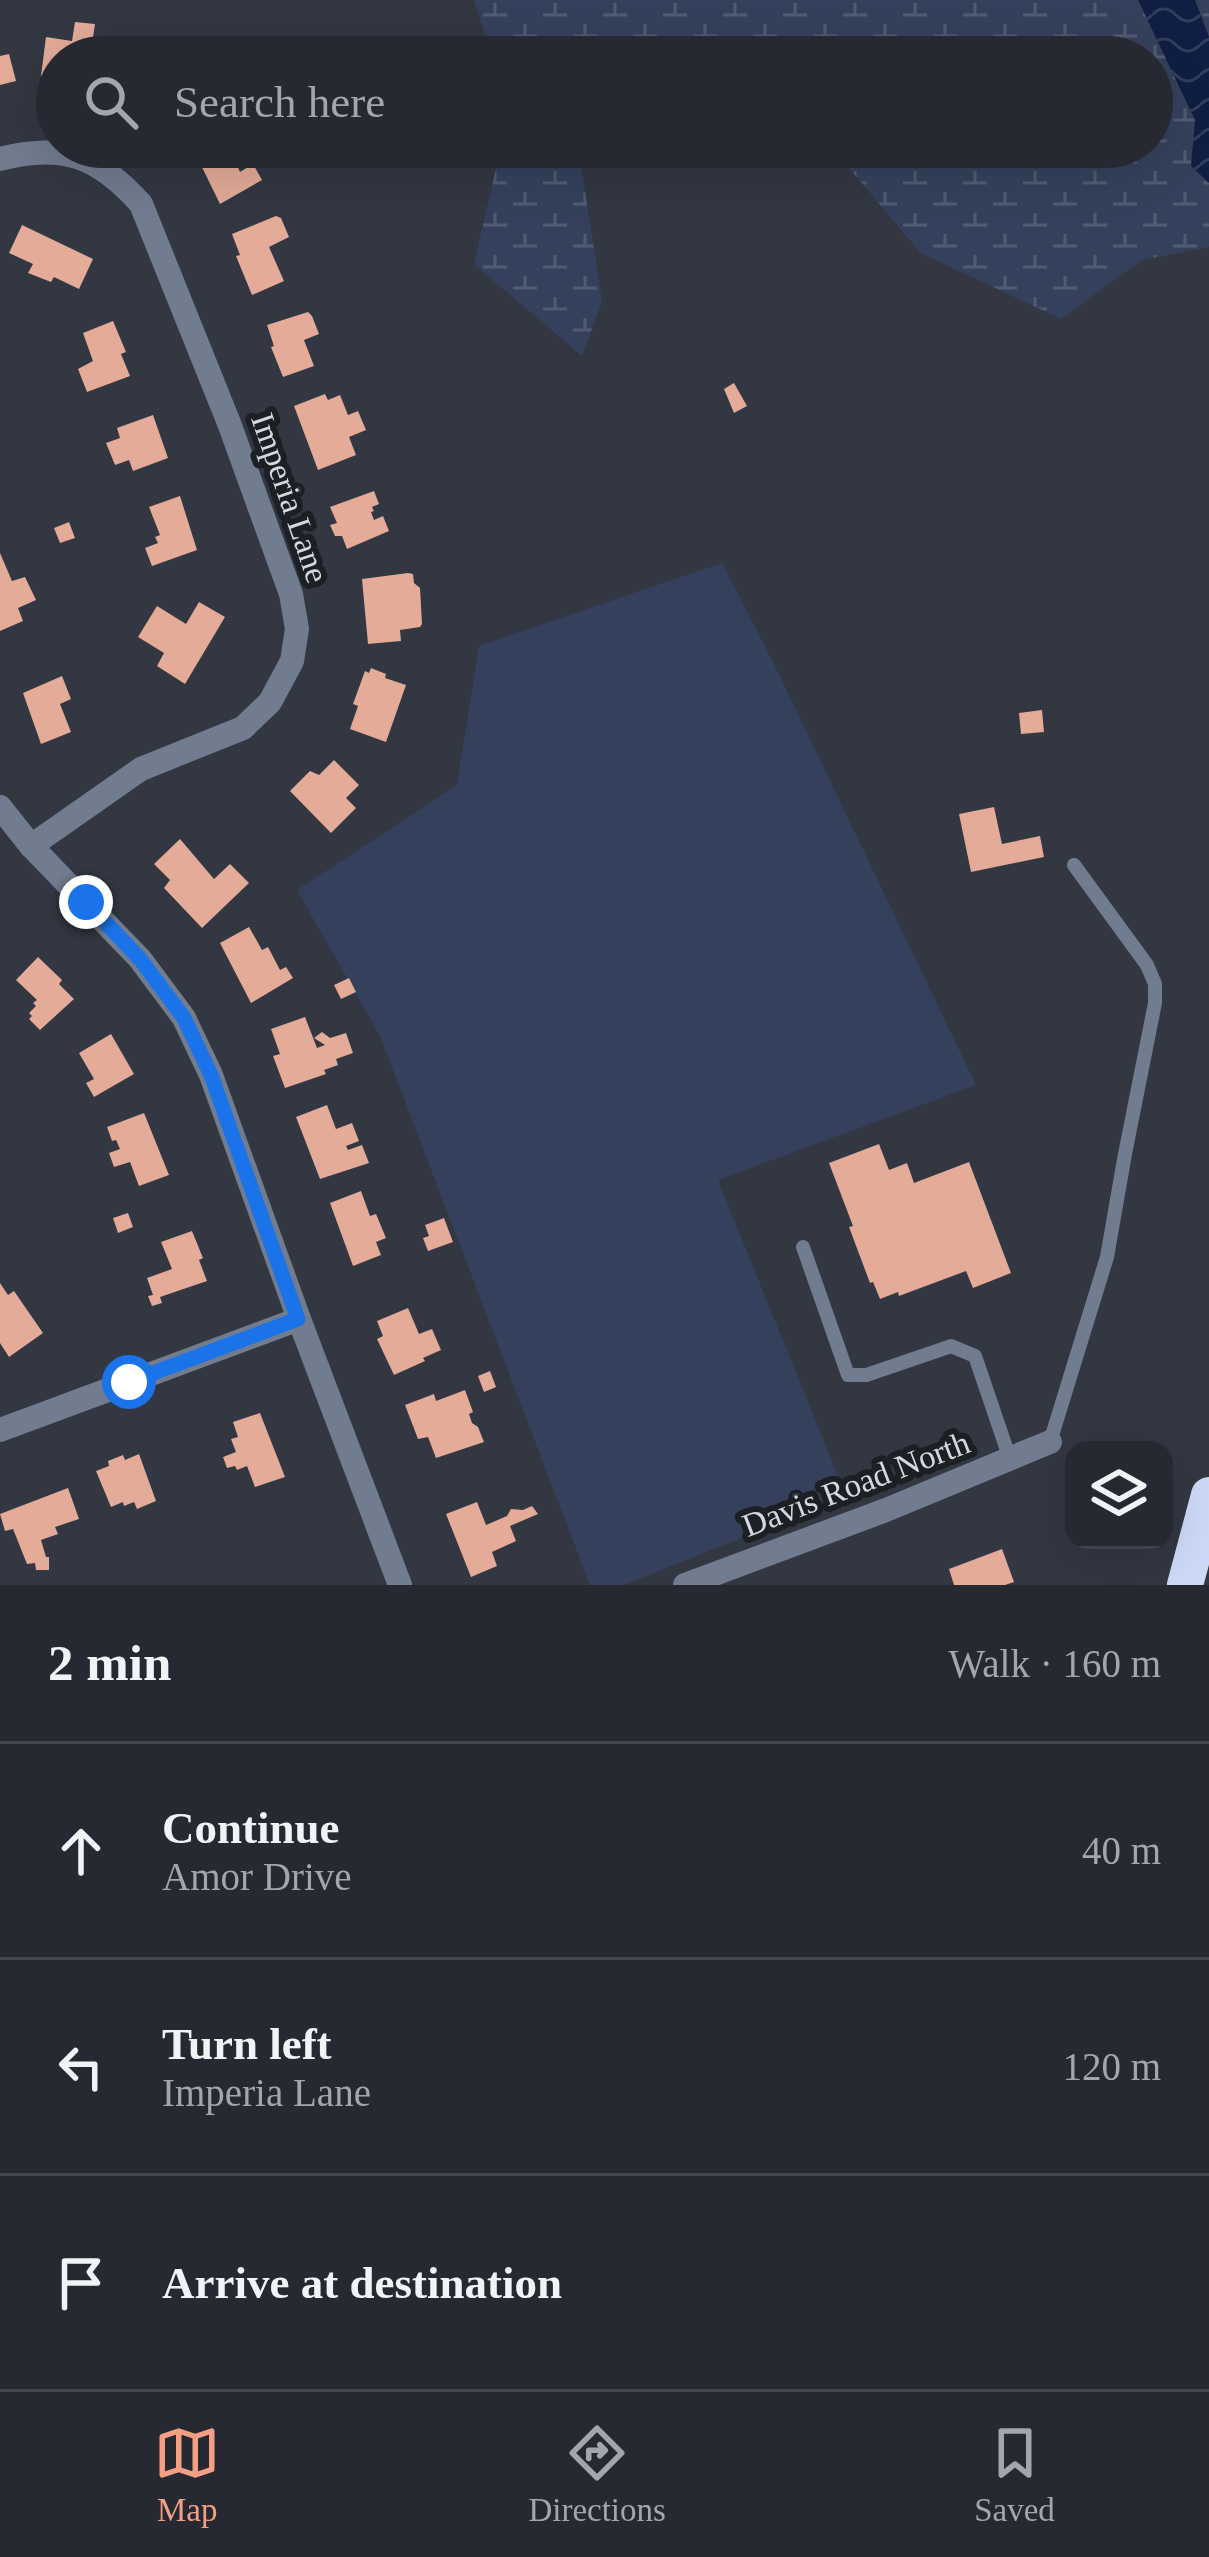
<!DOCTYPE html>
<html lang="en">
<head>
<meta charset="utf-8">
<style>
	body { margin:0; font-family:"Times New Roman",serif; background:#2e313a; color:#f1f3f6 }
	.controls { position:absolute; right:36px; bottom:36px; display:grid; overflow:hidden; border-radius:24px; box-shadow:0 12px 48px #0002 }
	.controls button { width:108px; height:108px; display:grid; place-items:center; padding:0; border:0; border-bottom:3px solid #42454d; background:#262932; color:#f1f3f6; font:60px sans-serif }
	.stop { position:absolute; width:36px; height:36px; margin:-27px; border:9px solid #1a73e8; border-radius:50%; background:#fff }
	.stop.end { background:#1a73e8; border-color:#fff; box-shadow:0 3px 12px #0008 }
	.list { margin:0; padding:0; list-style:none }
	h2 { display:flex; justify-content:space-between; align-items:center; height:156px; margin:0; padding:0 48px; font-size:51px }
	h2 small { font-size:39px; font-weight:400; color:#a4a6ac }
	.list li { display:grid; grid-template-columns:78px 1fr auto; gap:36px; align-items:center; box-sizing:border-box; height:216px; padding:0 48px; border-top:3px solid #42454d }
	.list b { display:block; font-size:45px; white-space:nowrap }
	.list p { margin:0; font-size:39px; white-space:nowrap; color:#a4a6ac }
	.list em { font-size:39px; font-style:normal; color:#a4a6ac }
	.icon { flex:none; width:66px; height:66px; fill:none; stroke:currentColor; stroke-width:2; stroke-linecap:round; stroke-linejoin:round }
	.map { position:relative; flex:none; width:1209px; height:1585px; overflow:hidden }
	.search { position:absolute; background:#262932; box-shadow:0 12px 48px #0002; left:36px; right:36px; top:36px; height:132px; display:flex; align-items:center; gap:30px; box-sizing:border-box; padding:0 42px; border-radius:66px; color:#a4a6ac; font-size:45px }
	.sheet { height:804px; background:#262932 }
	nav { display:flex; justify-content:space-around; align-items:center; box-sizing:border-box; height:168px; border-top:3px solid #42454d; background:#262932; font-size:33px; color:#a4a6ac }
	nav a { display:grid; justify-items:center; gap:6px }
	nav .on { color:#f39f83 }
	.map>svg:first-child { display:block }
	.wetland { fill:url(#wetland-marsh) }
	.park { fill:#35415c }
	.water { fill:url(#water-waves) }
	.building { fill:#e3ab98 }
	.lines { fill:none; stroke-linecap:round; stroke-linejoin:round }
	.lane { stroke:#727c8f; stroke-width:14 }
	.street { stroke:#727c8f; stroke-width:24 }
	.highway { stroke:#ccdaf7; stroke-width:36 }
	.route { stroke:#1a73e8; stroke-width:15 }
	.labels { text-anchor:middle; dominant-baseline:central; stroke-width:12; stroke-linejoin:round; paint-order:stroke }
	.street-label { font-size:33px; fill:#d5d8df; stroke:#1c1f23 }
</style>
</head>
<body>
<div class="map">
<svg width="1209" height="1585" viewBox="0 0 1209 1585">
	<defs>
		<pattern id="wetland-marsh" width="20" height="14" patternUnits="userSpaceOnUse" patternTransform="scale(3)"><rect width="20" height="14" fill="#35415c"/><path d="M1 5h8M5 5V1M11 12h8M15 12V8" fill="none" stroke="#515c73"/></pattern>
		<pattern id="water-waves" width="16" height="10" patternUnits="userSpaceOnUse" patternTransform="scale(3)"><rect width="16" height="10" fill="#0f1e42"/><path d="M0 5q4-4 8 0t8 0" fill="none" stroke="#313e5d"/></pattern>
	</defs>
	<rect width="100%" height="100%" fill="#323742"/>
	<g class="wetland">
		<path d="M474 0H1209V247L1142 260 1061 319 921 253 831 147H1152V57H492Z"/>
		<path d="M501 147H585L579 152 602 301 582 356 474 264Z"/>
	</g>
	<path class="park" d="M722 563 775 666 976 1085 718 1180 846 1496 624 1585H590L380 1036 297 890 457 785 479 646Z"/>
	<path class="water" d="M1138 0H1195L1209 37V183L1191 166 1195 120Z"/>
	<g class="building">
		<path d="M75 22 95 24 92 44 99 45 97 57H57V78L41 76 46 37 72 41Z"/>
		<path d="M155 37 178 52 175 57H142Z"/>
		<path d="M9 54 16 81 0 85V56Z"/>
		<path d="M214 147H227L232 155 245 147 251 157 237 165 240 172 253 164 262 180 220 204 197 157Z"/>
		<path d="M276 216 281 218 289 237 269 247 284 281 252 295 236 256 240 255 232 234Z"/>
		<path d="M22 225 93 259 79 289 54 277 51 282 28 273 33 264 9 253Z"/>
		<path d="M308 312 312 316 319 334 304 340 314 366 283 377 271 347 274 346 267 325Z"/>
		<path d="M113 321 126 352 121 354 130 376 87 392 78 369 93 361 83 333Z"/>
		<path d="M734 383 747 406 734 413 724 389Z"/>
		<path d="M325 394 328 400 340 395 348 415 358 411 366 430 349 437 356 455 318 470 294 406Z"/>
		<path d="M153 415 168 458 133 471 129 460 115 465 106 443 120 438 117 428Z"/>
		<path d="M374 491 379 504 372 507 374 511 371 512 374 520 383 516 389 531 347 549 342 536H335L330 525 337 523 330 507Z"/>
		<path d="M180 496 197 550 152 566 145 548 158 543 155 537 160 535 149 507Z"/>
		<path d="M69 522 75 538 60 543 54 528Z"/>
		<path d="M0 553 12 581 25 577 36 600 18 608 23 621 0 631Z"/>
		<path d="M408 573 413 574 414 583 420 588 422 624 420 627 400 630 401 641 368 644 362 579Z"/>
		<path d="M199 602 225 617 185 684 157 666 164 653 138 637 157 606 186 624Z"/>
		<path d="M371 668 386 674 385 678 406 685 386 742 350 729 358 706 353 704 365 671 369 673Z"/>
		<path d="M62 676 71 699 60 704 71 732 41 744 23 693Z"/>
		<path d="M1042 710 1044 732 1021 734 1019 713Z"/>
		<path d="M334 760 359 785 346 798 356 808 331 833 290 791 310 771 319 775Z"/>
		<path d="M994 807 1002 844 1040 836 1044 857 971 872 959 814Z"/>
		<path d="M180 839 214 879 230 864 249 883 202 928 164 888 170 880 154 864Z"/>
		<path d="M249 927 262 950 268 947 280 970 286 967 293 978 251 1003 220 943Z"/>
		<path d="M38 957 62 980 59 984 74 999 40 1030 29 1019 32 1016 29 1013 36 1006 33 1003 37 1000 16 980Z"/>
		<path d="M349 978 356 992 341 999 334 985Z"/>
		<path d="M305 1017 317 1048 325 1045 314 1038 322 1032 330 1038 346 1033 353 1053 336 1059 338 1065 324 1070 326 1074 285 1088 273 1056 280 1054 271 1029Z"/>
		<path d="M111 1034 134 1074 94 1097 86 1083 94 1079 79 1053Z"/>
		<path d="M327 1105 336 1129 352 1123 359 1141 346 1146 348 1150 362 1145 369 1163 320 1179 296 1117Z"/>
		<path d="M144 1113 169 1175 139 1186 130 1162 114 1167 109 1153 120 1149 116 1140 112 1141 107 1127Z"/>
		<path d="M879 1144 889 1170 907 1163 914 1183 969 1162 1011 1273 973 1288 966 1271 899 1296 898 1292 880 1299 873 1282 870 1283 849 1227 853 1226 829 1163Z"/>
		<path d="M361 1191 370 1216 376 1214 386 1238 376 1242 381 1255 353 1266 330 1203Z"/>
		<path d="M128 1213 133 1227 118 1233 113 1218Z"/>
		<path d="M444 1218 453 1242 428 1251 423 1238 429 1236 425 1225Z"/>
		<path d="M192 1231 203 1258 199 1260 207 1281 160 1297 162 1303 152 1306 148 1296 153 1295 147 1278 172 1269 161 1242Z"/>
		<path d="M0 1283 8 1295 14 1291 43 1333 9 1357 0 1343Z"/>
		<path d="M408 1308 419 1334 432 1329 441 1350 423 1358 425 1361 394 1375 377 1339 383 1336 377 1321Z"/>
		<path d="M490 1371 496 1387 484 1392 478 1376Z"/>
		<path d="M465 1390 473 1412 469 1414 472 1423 478 1427 484 1442 436 1458 428 1437 418 1439 405 1405 434 1394 436 1401Z"/>
		<path d="M260 1413 285 1477 255 1487 247 1466 237 1470 235 1466 227 1468 223 1457 236 1452 231 1439 238 1437 233 1422Z"/>
		<path d="M139 1454 156 1501 137 1509 134 1502 124 1506 123 1502 111 1507 96 1471 109 1466 108 1461 123 1455 125 1460Z"/>
		<path d="M68 1488 79 1519 55 1527 58 1534 41 1540 46 1557H49V1570H36L35 1563 27 1564 13 1529 5 1531 0 1514Z"/>
		<path d="M477 1502 486 1525 507 1516 511 1509 523 1510 532 1506 538 1514 510 1526 516 1541 492 1552 497 1566 471 1577 446 1514Z"/>
		<path d="M1002 1549 1014 1582 1005 1585H954L949 1569Z"/>
	</g>
	<g class="lines">
		<g class="lane">
			<path d="M803 1247 848 1375H866L951 1346 975 1356 1010 1459"/>
			<path d="M1050 1442 1107 1257 1125 1154 1155 1003V984L1147 965 1074 865"/>
		</g>
		<g class="street">
			<path d="M0 159C63 142 99 157 141 204L229 423 291 594 297 629 292 661 270 702 243 728 141 769 31 846"/>
			<path d="M0 807 31 846 140 959 184 1018 211 1075 299 1319 400 1585"/>
			<path d="M0 1430 299 1319"/>
			<path d="M685 1585 886 1510 1050 1442"/>
		</g>
		<path class="highway" d="M1185 1585 1209 1495"/>
	</g>
	<g class="lines">
		<path class="route" d="M86 902 140 959 184 1018 211 1075 298 1319 129 1382"/>
	</g>
	<g class="labels">
		<g class="street-label">
			<text transform="translate(290 498) rotate(71)">Imperia Lane</text>
			<text transform="translate(856 1484) rotate(-21)">Davis Road North</text>
		</g>
	</g>
</svg>
<div class="controls">
<button><svg class="icon" aria-label="layers" viewBox="0 0 24 24"><path d="M12 4l9 5-9 5-9-5zM3 14l9 5 9-5"/></svg></button>
</div>
<div class="stop" style="left:129px;top:1382px"></div>
<div class="stop end" style="left:86px;top:902px"></div>
<div class="search"><svg class="icon" aria-label="search" viewBox="0 0 24 24"><circle cx="10" cy="10" r="6"/><path d="M15 15l6 6"/></svg>Search here</div>
</div>
<section class="sheet">
<h2>2 min<small>Walk · 160 m</small></h2>
<ul class="list">
<li><svg class="icon" aria-label="ahead" viewBox="0 0 24 24"><path d="M12 20V5M6 11l6-6 6 6"/></svg><div><b>Continue</b><p>Amor Drive</p></div><em>40 m</em></li>
<li><svg class="icon" aria-label="left" viewBox="0 0 24 24"><path d="M17 20v-9H6M10 6l-5 5 5 5"/></svg><div><b>Turn left</b><p>Imperia Lane</p></div><em>120 m</em></li>
<li><svg class="icon" aria-label="arrive" viewBox="0 0 24 24"><path d="M6 21V4h12l-3 4 3 4H6"/></svg><div><b>Arrive at destination</b></div></li>
</ul>
</section>
<nav>
<a class="on"><svg class="icon" aria-label="map" viewBox="0 0 24 24"><path d="M3 6l6-2 6 2 6-2v14l-6 2-6-2-6 2zM9 4v14M15 6v14"/></svg>Map</a>
<a><svg class="icon" aria-label="directions" viewBox="0 0 24 24"><path d="M12 3l9 9-9 9-9-9zM9 14v-3h6M13 9l2 2-2 2"/></svg>Directions</a>
<a><svg class="icon" aria-label="saved" viewBox="0 0 24 24"><path d="M7 4h10v16l-5-4-5 4z"/></svg>Saved</a>
</nav>
</body>
</html>
